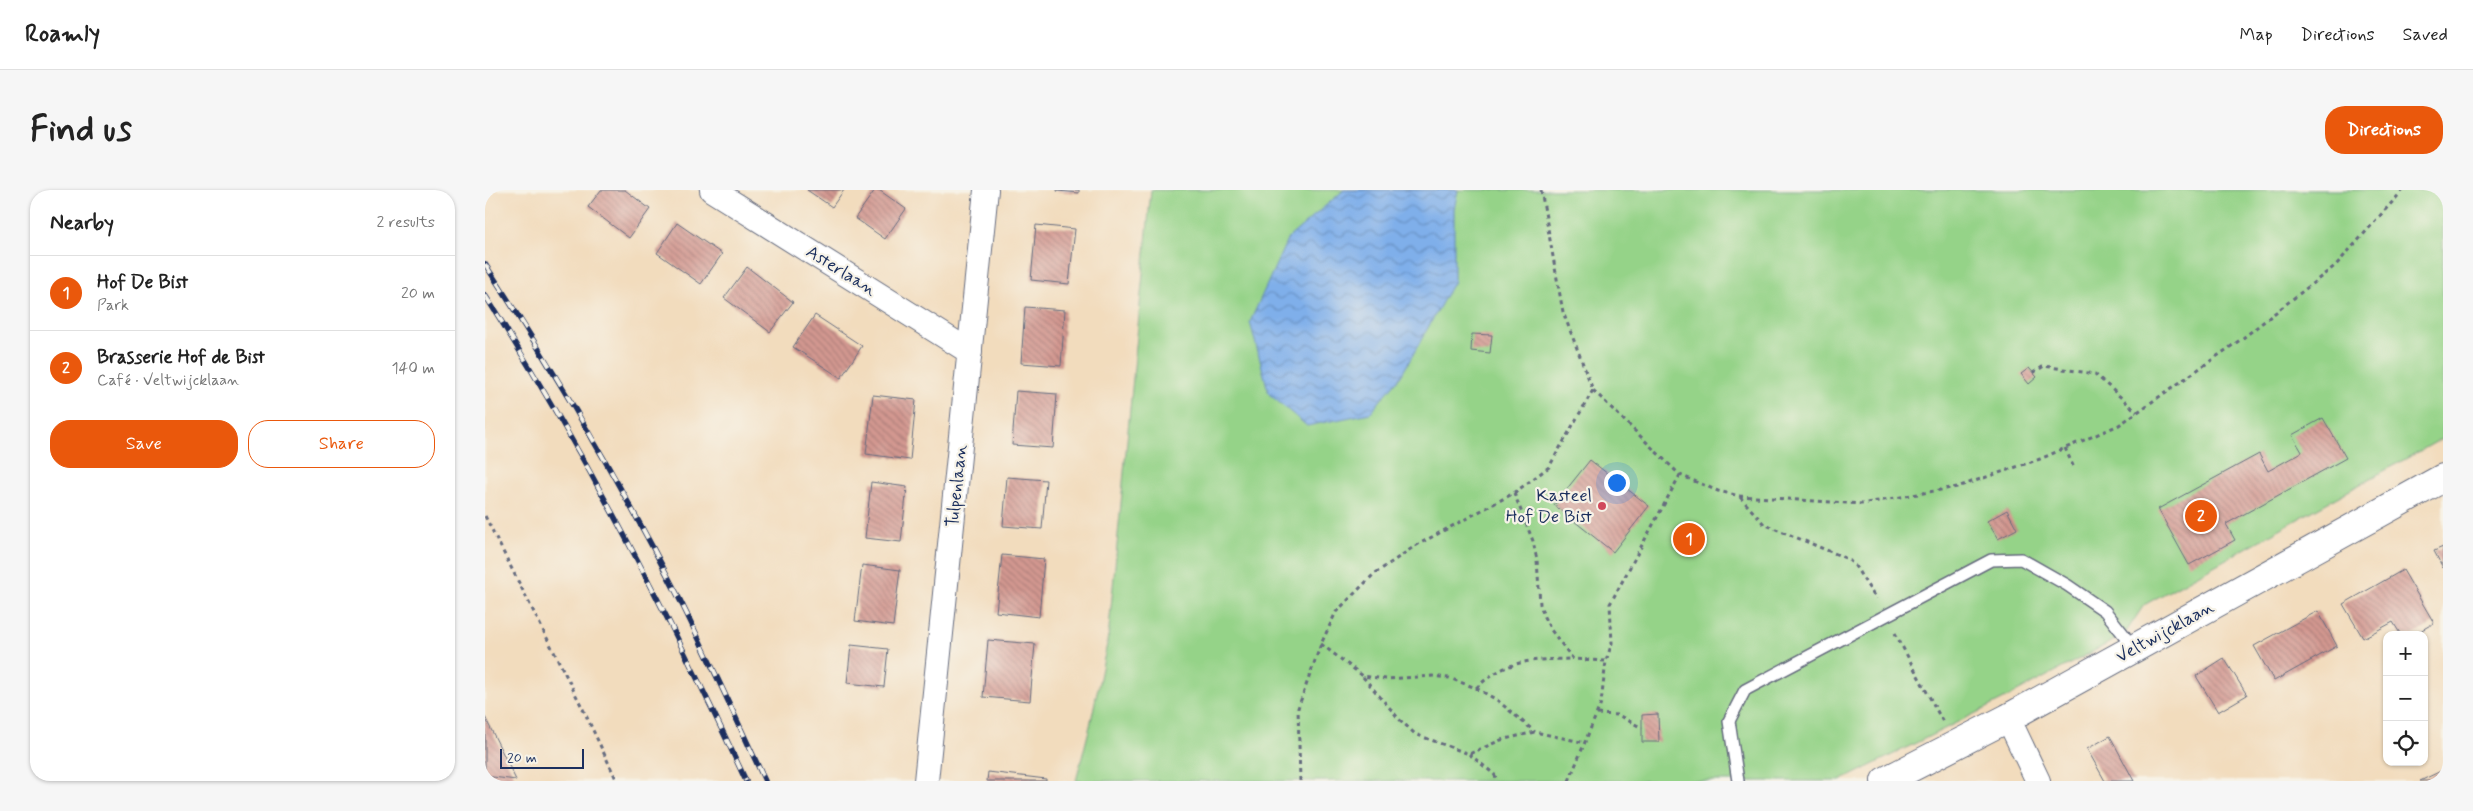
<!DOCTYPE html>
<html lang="en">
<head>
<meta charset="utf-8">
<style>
	body { margin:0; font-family:Mynerve,sans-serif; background:#f6f6f6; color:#222 }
	.controls { position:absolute; right:15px; bottom:15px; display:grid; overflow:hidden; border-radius:10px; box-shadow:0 1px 4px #0004 }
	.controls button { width:45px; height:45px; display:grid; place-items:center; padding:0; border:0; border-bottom:1px solid #e0e0e0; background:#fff; color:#222; font:25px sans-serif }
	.scale { position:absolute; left:15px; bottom:12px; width:84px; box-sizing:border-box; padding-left:5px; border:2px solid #1b2f5e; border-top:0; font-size:14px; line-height:18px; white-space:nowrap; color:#1b2f5e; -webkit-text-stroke:4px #f7f3e8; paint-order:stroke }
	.you { position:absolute; left:1131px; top:292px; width:18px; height:18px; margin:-12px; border:4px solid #fff; border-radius:50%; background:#1a73e8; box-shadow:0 0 0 8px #1a73e833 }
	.badge { display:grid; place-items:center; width:32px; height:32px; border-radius:50%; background:#ea580c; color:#fff; font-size:16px; font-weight:700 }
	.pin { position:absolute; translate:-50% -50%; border:2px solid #fff; box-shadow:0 1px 5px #0006 }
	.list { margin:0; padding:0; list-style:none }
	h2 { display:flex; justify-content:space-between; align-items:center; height:65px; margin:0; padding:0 20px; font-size:21px }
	h2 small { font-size:16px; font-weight:400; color:#767676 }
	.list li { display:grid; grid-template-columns:32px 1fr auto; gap:15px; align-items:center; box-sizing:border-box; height:75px; padding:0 20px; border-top:1px solid #e0e0e0 }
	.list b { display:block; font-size:19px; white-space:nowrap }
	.list p { margin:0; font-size:16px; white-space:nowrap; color:#767676 }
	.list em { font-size:16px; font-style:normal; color:#767676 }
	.actions { display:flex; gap:10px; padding:15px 20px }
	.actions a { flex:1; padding:11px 0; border:1px solid #ea580c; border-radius:20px; text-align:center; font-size:18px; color:#ea580c }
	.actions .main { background:#ea580c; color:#fff }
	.icon { flex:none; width:28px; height:28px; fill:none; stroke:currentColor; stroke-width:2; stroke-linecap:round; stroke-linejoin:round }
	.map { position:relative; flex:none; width:1958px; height:591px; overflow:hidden; border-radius:20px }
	header { display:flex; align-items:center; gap:30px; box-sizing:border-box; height:70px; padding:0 25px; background:#fff; border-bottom:1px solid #e0e0e0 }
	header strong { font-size:24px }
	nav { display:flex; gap:28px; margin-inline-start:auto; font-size:18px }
	.intro { display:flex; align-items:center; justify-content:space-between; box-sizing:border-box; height:120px; padding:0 30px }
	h1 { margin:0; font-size:35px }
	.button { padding:12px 22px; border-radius:20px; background:#ea580c; color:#fff; font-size:18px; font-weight:700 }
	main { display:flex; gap:30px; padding:0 30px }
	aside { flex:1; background:#fff; border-radius:20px; box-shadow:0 1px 4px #0004 }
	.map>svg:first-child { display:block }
	.park { fill:#95d388; stroke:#588173 }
	.water { fill:url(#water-waves); stroke:#4d6fa4 }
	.building { fill:url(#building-back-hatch) }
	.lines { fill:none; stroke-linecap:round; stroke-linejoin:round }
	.lane-casing { stroke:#666c7f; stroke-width:14 }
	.street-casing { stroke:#666c7f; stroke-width:26 }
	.secondary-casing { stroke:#666c7f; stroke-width:30 }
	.path { stroke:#666c7f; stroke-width:3; stroke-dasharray:4 4; stroke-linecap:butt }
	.lane { stroke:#fff; stroke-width:11 }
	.street { stroke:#fff; stroke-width:24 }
	.secondary { stroke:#fff; stroke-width:28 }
	.rail-casing { stroke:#1b2f5e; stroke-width:5.5 }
	.rail { stroke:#f7f3e8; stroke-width:4; stroke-dasharray:11; stroke-linecap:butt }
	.poi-dot { fill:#d1495b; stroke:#f7f3e8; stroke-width:2 }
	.labels { text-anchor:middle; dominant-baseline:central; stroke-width:4.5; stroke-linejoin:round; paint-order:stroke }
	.street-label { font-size:18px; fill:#1b2f5e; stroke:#f7f3e8 }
	.poi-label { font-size:18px; fill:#1b2f5e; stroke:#f7f3e8; text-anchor:end }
</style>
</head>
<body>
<header>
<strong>Roamly</strong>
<nav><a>Map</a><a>Directions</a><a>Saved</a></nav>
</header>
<div class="intro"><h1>Find us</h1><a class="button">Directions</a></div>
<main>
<aside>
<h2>Nearby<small>2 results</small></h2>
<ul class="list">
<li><span class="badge">1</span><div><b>Hof De Bist</b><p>Park</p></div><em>20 m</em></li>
<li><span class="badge">2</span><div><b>Brasserie Hof de Bist</b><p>Café · Veltwijcklaan</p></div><em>140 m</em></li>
</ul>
<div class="actions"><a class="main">Save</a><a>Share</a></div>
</aside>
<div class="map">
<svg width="1958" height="591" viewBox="0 0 1958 591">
	<defs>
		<pattern id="water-waves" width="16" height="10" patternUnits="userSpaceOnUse" patternTransform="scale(1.25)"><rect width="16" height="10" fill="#7fafea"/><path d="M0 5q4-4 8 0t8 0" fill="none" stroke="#678fc1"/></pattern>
		<pattern id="building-back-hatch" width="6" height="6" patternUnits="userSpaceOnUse" patternTransform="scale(1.25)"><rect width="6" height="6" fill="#d39890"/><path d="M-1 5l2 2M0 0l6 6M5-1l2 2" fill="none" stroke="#aa7c79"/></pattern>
	</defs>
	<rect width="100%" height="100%" fill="#f7f3e8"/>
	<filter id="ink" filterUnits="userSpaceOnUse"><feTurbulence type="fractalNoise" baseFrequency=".02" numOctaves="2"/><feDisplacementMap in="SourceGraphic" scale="10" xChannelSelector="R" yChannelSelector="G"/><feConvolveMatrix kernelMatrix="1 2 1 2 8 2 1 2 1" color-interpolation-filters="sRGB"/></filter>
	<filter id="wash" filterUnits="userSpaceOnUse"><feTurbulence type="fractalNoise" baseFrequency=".0096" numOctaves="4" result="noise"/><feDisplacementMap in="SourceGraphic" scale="20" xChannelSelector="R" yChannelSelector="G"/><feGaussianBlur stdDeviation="1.12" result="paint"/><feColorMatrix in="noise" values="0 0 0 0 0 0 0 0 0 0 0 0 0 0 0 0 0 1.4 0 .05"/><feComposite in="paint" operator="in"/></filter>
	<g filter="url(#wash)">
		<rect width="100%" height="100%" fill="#f2dcbd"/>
		<path class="park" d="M666 0H1958V248L1659 415 1639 445 1517 510 1355 591H591L605 536 623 449Z"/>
		<path class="water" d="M859 0H973L969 19V91L916 186 885 223 822 236 784 204 765 132 803 48Z"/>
		<g id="blocks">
			<g class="building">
				<path d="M116 0H140L165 19 144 48 103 17Z"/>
				<path d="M322 0H359L347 17Z"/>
				<path d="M390 0H394L421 19 400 49 370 28Z"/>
				<path d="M572 0H594V3L572 1Z"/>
				<path d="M192 33 237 64 216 94 172 63Z"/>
				<path d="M551 35 590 39 584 94 546 90Z"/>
				<path d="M262 77 308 112 285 142 239 108Z"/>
				<path d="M540 117 580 120 576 176 536 173Z"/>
				<path d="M330 125 377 156 356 188 308 157Z"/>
				<path d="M987 144 1007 145 1005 163 986 161Z"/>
				<path d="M1544 178 1552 187 1544 194 1536 184Z"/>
				<path d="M531 201 572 204 568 258 527 255Z"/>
				<path d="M388 205 431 210 425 270 381 264Z"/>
				<path d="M1838 228 1861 268 1741 334 1750 350 1704 375 1673 319 1774 264 1783 281 1817 262 1807 245Z"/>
				<path d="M1105 270 1164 316 1128 362 1069 315Z"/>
				<path d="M522 287 561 290 557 339 518 336Z"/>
				<path d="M386 292 422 297 416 352 380 348Z"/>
				<path d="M1522 320 1532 339 1513 349 1502 331Z"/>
				<path d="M1958 357V378L1949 361Z"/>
				<path d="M517 365 559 369 554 427 511 422Z"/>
				<path d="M377 375 415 380 408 436 370 431Z"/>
				<path d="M1918 380 1949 433 1928 445H1916L1908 432 1878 448 1858 414Z"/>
				<path d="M1833 421 1852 456 1789 491 1769 456Z"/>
				<path d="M503 450 550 454 545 511 498 507Z"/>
				<path d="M366 455 403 459 399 497 362 493Z"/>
				<path d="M1739 468 1762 505 1733 522 1711 486Z"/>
				<path d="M1173 524 1174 552H1157V525Z"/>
				<path d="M0 527 31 590 0 586Z"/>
				<path d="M1625 546 1649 591H1620L1602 559Z"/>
				<path d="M1958 580V591H1935Z"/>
				<path d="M503 582 561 589V591H502Z"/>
			</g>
		</g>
	</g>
	<g filter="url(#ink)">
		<use href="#blocks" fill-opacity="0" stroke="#666c7f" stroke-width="1"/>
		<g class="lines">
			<defs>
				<path id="lane" d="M1253 591 1244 531 1260 500 1506 370 1536 369 1582 395 1620 421 1639 445 1647 460"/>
				<g id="street">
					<path d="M227 0 485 162"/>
					<path d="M1523 528 1553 591"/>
					<path d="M441 591 501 0"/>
				</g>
				<path id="secondary" d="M1400 591 1523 528 1958 288"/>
			</defs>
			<use href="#lane" class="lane-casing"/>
			<use href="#street" class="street-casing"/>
			<use href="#secondary" class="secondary-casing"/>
			<g class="path">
				<path d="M1056 0 1078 122 1108 200 1195 285 1233 301 1255 306 1376 314 1472 297 1555 269 1634 235 1758 148 1851 75 1918 0"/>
				<path d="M1548 183 1559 176 1610 184 1652 222"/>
				<path d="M1580 258 1589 278"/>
				<path d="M1029 303 1048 351 1052 370 1055 414 1059 427 1066 440 1088 469 1121 471"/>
				<path d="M1255 307 1279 334 1363 369 1370 376 1391 409"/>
				<path d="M0 326 98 519 132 591"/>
				<path d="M1410 443 1458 532"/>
				<path d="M836 454 878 486 901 489 947 486 964 488 991 498C1023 468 1047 470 1088 469"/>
				<path d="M878 487 915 530 930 544 984 564 1016 550 1050 542 1101 553"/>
				<path d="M991 498 1012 510 1050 542"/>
				<path d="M1112 524 1133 525 1157 538"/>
				<path d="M984 564 1009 584 1013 591"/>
				<path d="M815 591 813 518 836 454 851 422 889 384 930 356 1029 303 1064 277 1108 200"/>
				<path d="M1084 591 1116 513 1121 471 1127 453 1125 414 1195 285"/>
			</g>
			<use href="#lane" class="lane"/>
			<use href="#street" class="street"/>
			<use href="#secondary" class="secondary"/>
			<defs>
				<g id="rail">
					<path d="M0 74C69 180 133 289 191 402 222 464 251 528 280 591"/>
					<path d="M0 105C100 263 182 421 261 591"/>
				</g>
			</defs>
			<use href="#rail" class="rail-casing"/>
			<use href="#rail" class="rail"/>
		</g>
	</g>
	<circle class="poi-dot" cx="1117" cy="316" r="5"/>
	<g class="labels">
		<g class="street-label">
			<text transform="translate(356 81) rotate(32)">Asterlaan</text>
			<text transform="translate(472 296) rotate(-84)">Tulpenlaan</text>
			<text transform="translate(1680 442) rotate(-29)">Veltwijcklaan</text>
		</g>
		<g class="poi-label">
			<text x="1107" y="306">Kasteel<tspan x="1107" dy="21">Hof De Bist</tspan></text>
		</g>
	</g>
</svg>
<div class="controls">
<button>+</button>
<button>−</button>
<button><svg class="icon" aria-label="locate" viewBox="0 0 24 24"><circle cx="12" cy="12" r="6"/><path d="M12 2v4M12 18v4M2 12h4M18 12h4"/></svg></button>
</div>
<div class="scale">20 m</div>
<div class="you"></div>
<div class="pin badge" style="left:1204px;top:349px">1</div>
<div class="pin badge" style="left:1716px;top:326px">2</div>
</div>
</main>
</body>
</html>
